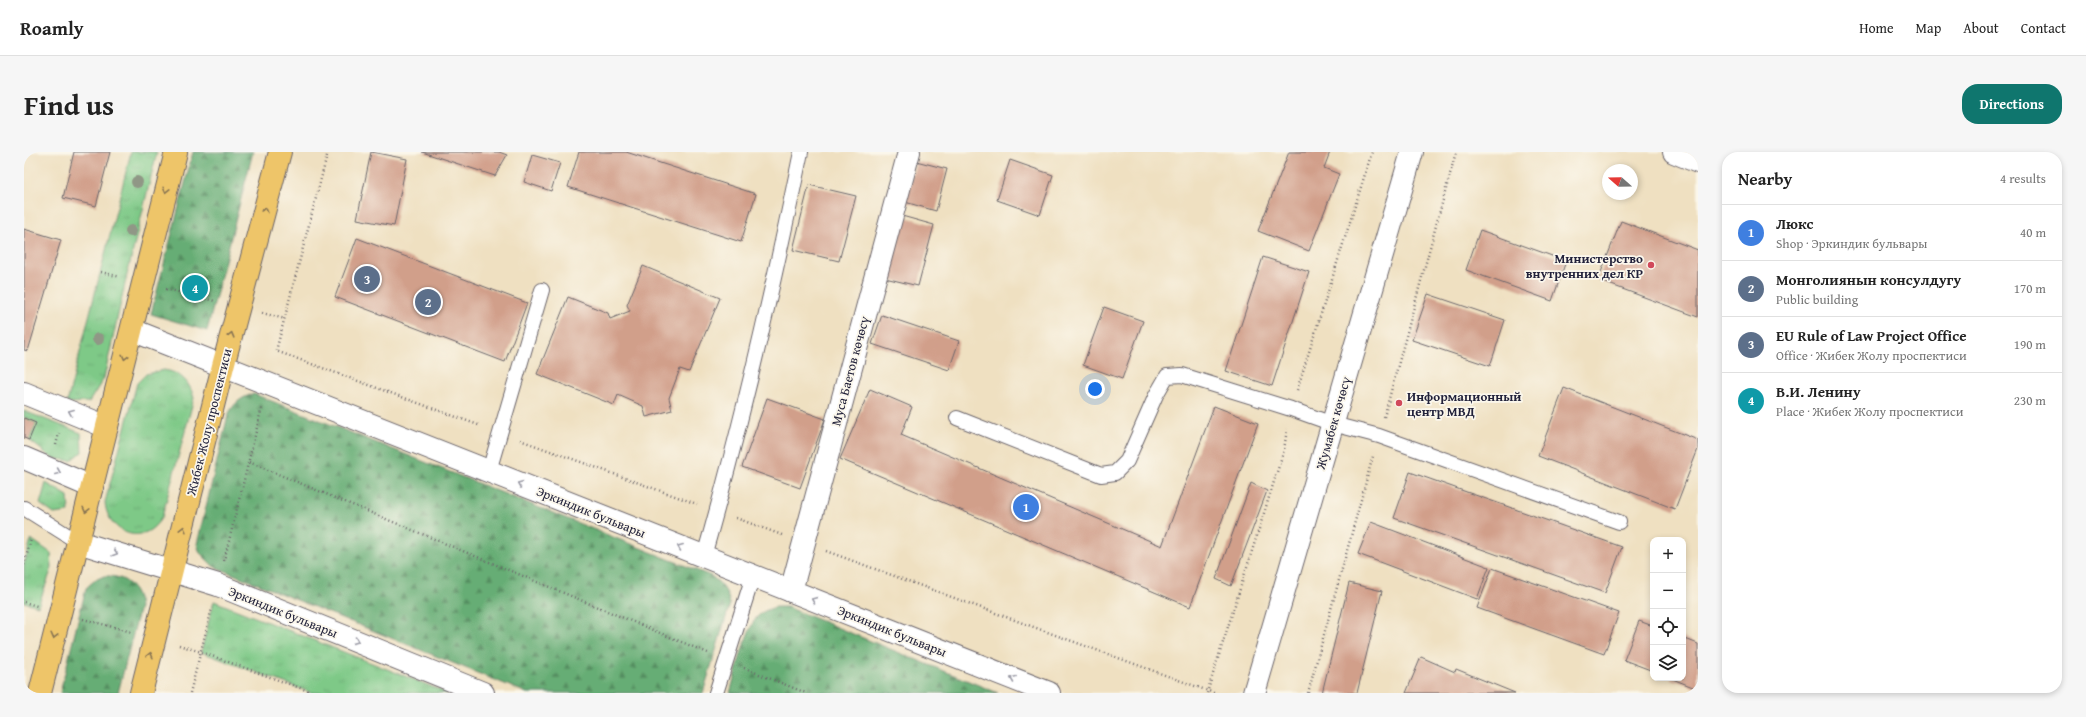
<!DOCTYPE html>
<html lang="en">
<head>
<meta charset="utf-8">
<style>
	body { margin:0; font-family:"Gentium Book Plus",serif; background:#f6f6f6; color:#222 }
	.controls { position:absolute; right:12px; bottom:12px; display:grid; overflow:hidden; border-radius:8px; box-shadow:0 2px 6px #0003 }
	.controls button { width:36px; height:36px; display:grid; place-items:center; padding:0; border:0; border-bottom:1px solid #e0e0e0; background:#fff; color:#222; font:20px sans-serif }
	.compass { position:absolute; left:1578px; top:12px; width:36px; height:36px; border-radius:50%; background:#fff; box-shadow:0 2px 6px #0003; rotate:290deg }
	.you { position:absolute; left:1071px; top:237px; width:14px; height:14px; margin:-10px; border:3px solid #fff; border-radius:50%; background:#1a73e8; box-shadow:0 0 0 6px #1a73e833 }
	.badge { display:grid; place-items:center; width:26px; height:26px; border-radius:50%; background:#0f766e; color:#fff; font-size:13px; font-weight:700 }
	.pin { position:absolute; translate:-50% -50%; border:2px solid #fff; box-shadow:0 1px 4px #0006 }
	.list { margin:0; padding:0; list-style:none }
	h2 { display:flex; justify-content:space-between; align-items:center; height:52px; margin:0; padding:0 16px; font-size:17px }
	h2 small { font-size:13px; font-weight:400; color:#767676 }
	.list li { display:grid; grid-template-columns:26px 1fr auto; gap:12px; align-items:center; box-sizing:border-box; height:56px; padding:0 16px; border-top:1px solid #e0e0e0 }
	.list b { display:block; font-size:15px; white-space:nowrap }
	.list p { margin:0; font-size:13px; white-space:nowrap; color:#767676 }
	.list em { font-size:13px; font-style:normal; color:#767676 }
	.icon { flex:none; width:22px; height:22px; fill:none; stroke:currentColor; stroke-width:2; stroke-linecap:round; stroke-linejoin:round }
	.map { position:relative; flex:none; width:1674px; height:541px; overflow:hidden; border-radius:16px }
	header { display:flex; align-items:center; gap:24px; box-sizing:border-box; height:56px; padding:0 20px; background:#fff; border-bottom:1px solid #e0e0e0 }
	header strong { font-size:19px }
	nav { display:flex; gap:22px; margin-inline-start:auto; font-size:14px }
	.intro { display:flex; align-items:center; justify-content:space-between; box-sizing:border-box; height:96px; padding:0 24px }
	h1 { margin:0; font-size:28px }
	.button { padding:10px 18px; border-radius:16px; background:#0f766e; color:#fff; font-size:14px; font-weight:700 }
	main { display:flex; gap:24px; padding:0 24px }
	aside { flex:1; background:#fff; border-radius:16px; box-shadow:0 2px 6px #0003 }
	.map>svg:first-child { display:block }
	.grass { fill:url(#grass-tufts); stroke:#507661 }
	.forest { fill:url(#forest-firs); stroke:#446858 }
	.building { fill:#d19f8a }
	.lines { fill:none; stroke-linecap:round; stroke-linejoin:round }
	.service-casing { stroke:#6a646a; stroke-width:16 }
	.minor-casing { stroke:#6a646a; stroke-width:24 }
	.tertiary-casing { stroke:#6a646a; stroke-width:24 }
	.primary-casing { stroke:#6a646a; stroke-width:24 }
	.path { stroke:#6a646a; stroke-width:2.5; stroke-dasharray:1 3; stroke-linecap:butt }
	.service { stroke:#fff; stroke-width:14 }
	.minor { stroke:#fff; stroke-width:22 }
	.tertiary { stroke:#fff; stroke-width:22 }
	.primary { stroke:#eec569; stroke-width:22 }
	.tree { fill:#909786 }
	.oneway { stroke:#887452 }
	.oneway2 { stroke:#9c9ca7 }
	.poi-dot { fill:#d1495b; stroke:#fbf7ec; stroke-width:1.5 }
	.labels { text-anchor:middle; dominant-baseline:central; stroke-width:3.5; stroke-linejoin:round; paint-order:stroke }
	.poi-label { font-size:13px; font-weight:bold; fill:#22223b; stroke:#fbf7ec; text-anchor:end }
	.street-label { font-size:13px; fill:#22223b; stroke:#fbf7ec }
</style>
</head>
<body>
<header>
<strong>Roamly</strong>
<nav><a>Home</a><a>Map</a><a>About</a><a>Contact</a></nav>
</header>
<div class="intro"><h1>Find us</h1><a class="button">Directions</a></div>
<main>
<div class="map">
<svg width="1674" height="541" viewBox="0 0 1674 541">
	<defs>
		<pattern id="grass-tufts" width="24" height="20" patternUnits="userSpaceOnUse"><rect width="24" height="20" fill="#7ec987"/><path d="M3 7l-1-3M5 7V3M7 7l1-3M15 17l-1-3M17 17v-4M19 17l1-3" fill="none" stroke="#6dac75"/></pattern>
		<pattern id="forest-firs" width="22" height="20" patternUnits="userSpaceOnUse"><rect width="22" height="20" fill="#66ad74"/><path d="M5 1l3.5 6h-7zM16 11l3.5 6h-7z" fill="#548c60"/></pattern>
	</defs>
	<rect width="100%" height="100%" fill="#fbf7ec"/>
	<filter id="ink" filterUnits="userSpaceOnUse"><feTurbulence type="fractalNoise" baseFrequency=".025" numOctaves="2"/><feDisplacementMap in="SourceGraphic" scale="8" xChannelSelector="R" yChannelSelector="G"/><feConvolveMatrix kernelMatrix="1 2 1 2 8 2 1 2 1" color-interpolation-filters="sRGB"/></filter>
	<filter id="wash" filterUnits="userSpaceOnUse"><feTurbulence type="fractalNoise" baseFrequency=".012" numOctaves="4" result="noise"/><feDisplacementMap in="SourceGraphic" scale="16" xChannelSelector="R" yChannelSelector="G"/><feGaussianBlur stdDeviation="0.9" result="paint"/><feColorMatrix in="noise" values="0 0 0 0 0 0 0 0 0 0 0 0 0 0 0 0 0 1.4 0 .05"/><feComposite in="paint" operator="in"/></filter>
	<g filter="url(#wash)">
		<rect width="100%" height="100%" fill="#efe0c1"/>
		<g class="grass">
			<path d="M107 0H133L102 127 80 226 65 250 43 251Z"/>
			<path d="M140 218C156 220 166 230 170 246L138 365C136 368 133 372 130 375 109 394 82 374 81 350L113 231 122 222Z"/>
			<path d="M0 259 57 281 58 300 47 309 28 306 5 288 12 271 0 266Z"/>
			<path d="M22 331 44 344 45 360 30 362 16 352Z"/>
			<path d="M7 387 27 401 28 416 14 454 0 450V413Z"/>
			<path d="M190 449 424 541H288L177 500Z"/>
		</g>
		<g class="forest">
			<path d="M169 0H229L183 179 127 162Z"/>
			<path d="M230 242 687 424C698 432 703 438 706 452L679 541H503L189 414 176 401 173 392 204 263C210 251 217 245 230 242Z"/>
			<path d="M80 424C101 423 113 434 116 455L94 541H36L62 436 71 428Z"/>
			<path d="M752 455H763L974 541H706C712 521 721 480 733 465 738 459 745 457 752 455Z"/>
		</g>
		<g id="blocks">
			<g class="building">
				<path d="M50 0H86L72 54 39 46Z"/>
				<path d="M347 0 383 7 370 74 333 67Z"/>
				<path d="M398 0H475L483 3 471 24Z"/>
				<path d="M555 0H602L732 42 717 90 544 35Z"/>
				<path d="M1265 0H1306L1300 16 1315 22 1285 99 1234 79Z"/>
				<path d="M508 3 536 11 527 39 500 30Z"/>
				<path d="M986 8 1029 23 1016 63 973 48Z"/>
				<path d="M892 9 923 17 912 59 881 50Z"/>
				<path d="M785 33 832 44 815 109 769 98Z"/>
				<path d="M878 64 910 73 894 134 861 126Z"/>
				<path d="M1597 69 1674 98V165L1574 128Z"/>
				<path d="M0 77 37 88 4 199 0 198Z"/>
				<path d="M1456 78 1542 109 1528 149 1442 118Z"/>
				<path d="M333 86 503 151 481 210 311 145Z"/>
				<path d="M1239 105 1285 120 1248 234 1202 219Z"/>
				<path d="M619 114 696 146 665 220 656 217 645 246 648 258 622 265 619 254 594 243 590 253 513 222 544 145 584 161 586 167 606 159 603 153Z"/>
				<path d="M1404 142 1481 168 1466 214 1388 188Z"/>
				<path d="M1080 155 1119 169 1098 227 1059 213Z"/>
				<path d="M858 163 935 189 925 218 848 192Z"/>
				<path d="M1540 236 1674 288V297L1651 357 1514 304Z"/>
				<path d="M846 237 888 255 877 283 1138 394 1190 254 1234 271 1166 455 816 307Z"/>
				<path d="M743 246 801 267 776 336 718 315Z"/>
				<path d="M0 266 12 271 5 288 0 286Z"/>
				<path d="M1386 320 1598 395 1581 441 1370 366Z"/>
				<path d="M1227 331 1243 339 1207 434 1192 427Z"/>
				<path d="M1347 370 1465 415 1453 447 1334 402Z"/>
				<path d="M1468 416 1595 461 1580 502 1453 456Z"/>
				<path d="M1325 431 1358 439 1333 541H1298Z"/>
				<path d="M1615 469 1629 474V519L1600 508Z"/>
				<path d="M1659 486 1674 492V537L1646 526H1659Z"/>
				<path d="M1397 505 1431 520 1432 517 1491 541H1382Z"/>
			</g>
		</g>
	</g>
	<g filter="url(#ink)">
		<use href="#blocks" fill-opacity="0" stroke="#6a646a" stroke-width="1"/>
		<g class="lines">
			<defs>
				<g id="service">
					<path d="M933 266 1077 323 1091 321 1103 309 1132 243 1143 224 1158 223 1267 257 1309 272 1355 284 1595 370"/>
					<path d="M465 319 518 138"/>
					<path d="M0 356 54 390"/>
					<path d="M680 404C718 271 749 136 777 0"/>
					<path d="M692 541 729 424"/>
				</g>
				<g id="minor">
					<path d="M1650 0 1674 10"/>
					<path d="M108 178 1025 541"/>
					<path d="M54 390 194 433 459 541"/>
					<path d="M767 439 885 0"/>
				</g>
				<g id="tertiary">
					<path d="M0 241 83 275"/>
					<path d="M0 306 68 335"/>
					<path d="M1230 541 1388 0"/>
				</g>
				<g id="primary">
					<path d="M16 541 152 0"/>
					<path d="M117 541 199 214 256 0"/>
				</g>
			</defs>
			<use href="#service" class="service-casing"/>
			<use href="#minor" class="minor-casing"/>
			<use href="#tertiary" class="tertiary-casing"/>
			<use href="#primary" class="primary-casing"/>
			<g class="path">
				<path d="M304 0 252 199 457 274"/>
				<path d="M77 120 96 125"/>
				<path d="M142 137 191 149"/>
				<path d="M238 161 261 167"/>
				<path d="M1273 238 1348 0"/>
				<path d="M1360 265 1432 0"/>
				<path d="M496 288 673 352"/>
				<path d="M32 293 35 281"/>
				<path d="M225 310 684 501"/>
				<path d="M712 366 758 383"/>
				<path d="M802 399 1190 541"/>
				<path d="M200 409 238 255"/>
				<path d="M0 413 7 387"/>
				<path d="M0 450 13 454"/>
				<path d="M59 467 108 480"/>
				<path d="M155 493 177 500 290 541"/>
				<path d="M720 516 782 541"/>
				<path d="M166 541 188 456"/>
				<path d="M1183 541 1260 298 1263 277"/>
				<path d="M1284 541 1349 304"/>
			</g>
			<use href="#service" class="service"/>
			<use href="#minor" class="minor"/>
			<use href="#tertiary" class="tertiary"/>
			<use href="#primary" class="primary"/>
		</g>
		<g class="tree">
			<circle cx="113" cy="30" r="6"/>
			<circle cx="107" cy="79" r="6"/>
			<circle cx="74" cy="187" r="6"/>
		</g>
		<defs><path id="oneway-chevron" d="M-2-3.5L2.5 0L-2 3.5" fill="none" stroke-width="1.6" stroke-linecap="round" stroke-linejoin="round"/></defs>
		<g class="oneway">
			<use href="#oneway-chevron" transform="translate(142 38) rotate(104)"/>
			<use href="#oneway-chevron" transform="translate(241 58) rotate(-75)"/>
			<use href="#oneway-chevron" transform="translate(207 183) rotate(-75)"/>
			<use href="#oneway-chevron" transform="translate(101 205) rotate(104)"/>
			<use href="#oneway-chevron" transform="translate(62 358) rotate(104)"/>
			<use href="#oneway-chevron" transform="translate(159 377) rotate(-76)"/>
			<use href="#oneway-chevron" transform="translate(30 484) rotate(104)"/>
			<use href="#oneway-chevron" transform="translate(126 503) rotate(-76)"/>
		</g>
		<g class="oneway2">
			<use href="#oneway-chevron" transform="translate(47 260) rotate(-158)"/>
			<use href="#oneway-chevron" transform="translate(34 320) rotate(23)"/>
			<use href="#oneway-chevron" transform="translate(496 332) rotate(-158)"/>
			<use href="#oneway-chevron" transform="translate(656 395) rotate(-158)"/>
			<use href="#oneway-chevron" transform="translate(91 401) rotate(17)"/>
			<use href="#oneway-chevron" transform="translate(790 448) rotate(-158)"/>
			<use href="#oneway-chevron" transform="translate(332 489) rotate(22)"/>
			<use href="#oneway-chevron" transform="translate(989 527) rotate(-158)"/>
		</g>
	</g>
	<g class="poi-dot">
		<circle cx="1627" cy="113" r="4"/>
		<circle cx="1375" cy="251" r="4"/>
	</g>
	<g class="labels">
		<g class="poi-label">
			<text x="1619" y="106">Министерство<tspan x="1619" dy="15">внутренних дел КР</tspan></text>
			<text x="1383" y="244" text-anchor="start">Информационный<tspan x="1383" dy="15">центр МВД</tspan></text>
		</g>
		<g class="street-label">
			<text transform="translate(826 219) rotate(-75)">Муса Баетов көчөсү</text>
			<text transform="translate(185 270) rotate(-76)">Жибек Жолу проспектиси</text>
			<text transform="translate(1309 271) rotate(-74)">Жумабек көчөсү</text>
			<text transform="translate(567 360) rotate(22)">Эркиндик бульвары</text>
			<text transform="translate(259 460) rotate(22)">Эркиндик бульвары</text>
			<text transform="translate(868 479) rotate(22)">Эркиндик бульвары</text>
		</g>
	</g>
</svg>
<div class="controls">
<button>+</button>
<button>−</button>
<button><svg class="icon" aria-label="locate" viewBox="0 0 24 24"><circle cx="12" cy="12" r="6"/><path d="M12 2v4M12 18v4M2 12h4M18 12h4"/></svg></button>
<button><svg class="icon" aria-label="layers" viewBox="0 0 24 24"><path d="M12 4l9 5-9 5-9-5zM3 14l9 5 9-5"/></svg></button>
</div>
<svg class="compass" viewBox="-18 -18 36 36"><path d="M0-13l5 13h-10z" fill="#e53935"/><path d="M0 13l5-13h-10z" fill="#767676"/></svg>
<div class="you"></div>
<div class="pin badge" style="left:1002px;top:355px;background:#3f7fe0">1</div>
<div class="pin badge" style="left:404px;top:150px;background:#5c6f8a">2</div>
<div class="pin badge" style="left:343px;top:127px;background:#5c6f8a">3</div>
<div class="pin badge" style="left:171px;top:136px;background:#0f9aa8">4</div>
</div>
<aside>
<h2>Nearby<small>4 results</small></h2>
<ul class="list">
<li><span class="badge" style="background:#3f7fe0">1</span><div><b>Люкс</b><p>Shop · Эркиндик бульвары</p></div><em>40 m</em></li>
<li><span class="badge" style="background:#5c6f8a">2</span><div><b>Монголиянын консулдугу</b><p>Public building</p></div><em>170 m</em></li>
<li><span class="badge" style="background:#5c6f8a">3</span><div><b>EU Rule of Law Project Office</b><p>Office · Жибек Жолу проспектиси</p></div><em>190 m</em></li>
<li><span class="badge" style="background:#0f9aa8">4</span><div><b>В.И. Ленину</b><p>Place · Жибек Жолу проспектиси</p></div><em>230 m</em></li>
</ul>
</aside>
</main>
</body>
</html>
